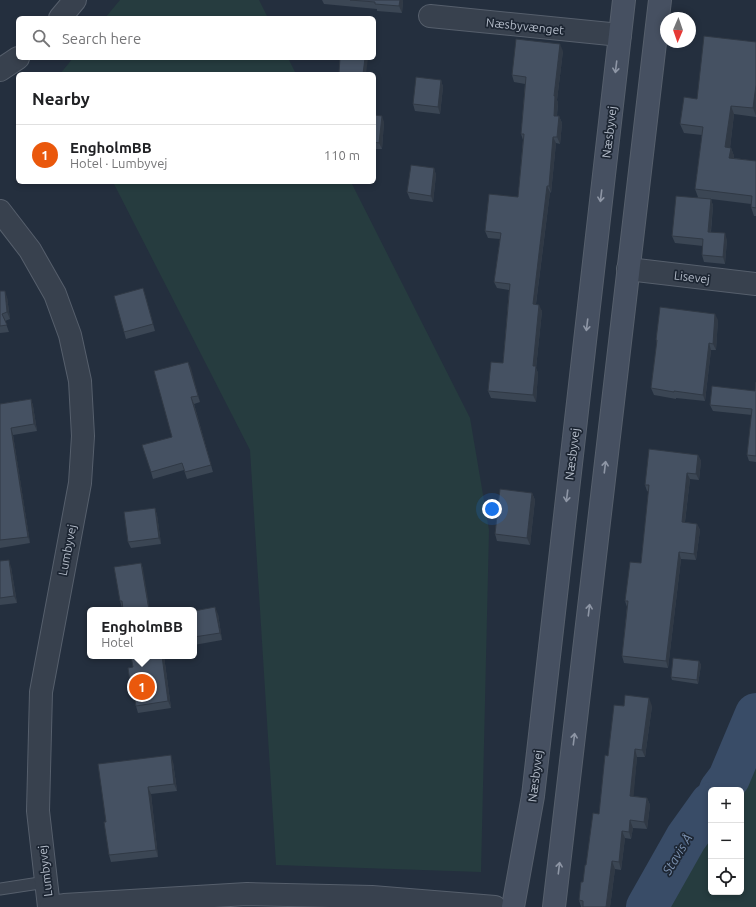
<!DOCTYPE html>
<html lang="en">
<head>
<meta charset="utf-8">
<style>
	body { margin:0; font-family:Ubuntu,sans-serif; background:#f6f6f6; color:#202124 }
	.controls { position:absolute; right:12px; bottom:12px; display:grid; overflow:hidden; border-radius:6px; box-shadow:0 2px 6px #0003 }
	.controls button { width:36px; height:36px; display:grid; place-items:center; padding:0; border:0; border-bottom:1px solid #e0e0e0; background:#fff; color:#202124; font:20px sans-serif }
	.compass { position:absolute; left:660px; top:12px; width:36px; height:36px; border-radius:50%; background:#fff; box-shadow:0 2px 6px #0003; rotate:182deg }
	.you { position:absolute; left:492px; top:509px; width:14px; height:14px; margin:-10px; border:3px solid #fff; border-radius:50%; background:#1a73e8; box-shadow:0 0 0 6px #1a73e833 }
	.badge { display:grid; place-items:center; width:26px; height:26px; border-radius:50%; background:#ea580c; color:#fff; font-size:13px; font-weight:700 }
	.pin { position:absolute; translate:-50% -50%; border:2px solid #fff; box-shadow:0 1px 4px #0006 }
	.popup { position:absolute; left:87px; top:607px; width:110px; height:52px; box-sizing:border-box; display:grid; place-content:center; border-radius:6px; background:#fff; filter:drop-shadow(0 1px 3px #0005); font-size:13px; white-space:nowrap; color:#757577 }
	.popup b { font-size:15px; color:#202124 }
	.popup::after { content:''; position:absolute; left:50%; top:100%; margin-left:-8px; border:8px solid transparent; border-top-color:#fff }
	.list { margin:0; padding:0; list-style:none }
	h2 { display:flex; justify-content:space-between; align-items:center; height:52px; margin:0; padding:0 16px; font-size:17px }
	h2 small { font-size:13px; font-weight:400; color:#757577 }
	.list li { display:grid; grid-template-columns:26px 1fr auto; gap:12px; align-items:center; box-sizing:border-box; height:60px; padding:0 16px; border-top:1px solid #e0e0e0 }
	.list b { display:block; font-size:15px; white-space:nowrap }
	.list p { margin:0; font-size:13px; white-space:nowrap; color:#757577 }
	.list em { font-size:13px; font-style:normal; color:#757577 }
	.icon { flex:none; width:22px; height:22px; fill:none; stroke:currentColor; stroke-width:2; stroke-linecap:round; stroke-linejoin:round }
	.map { position:relative; flex:none; width:756px; height:907px; overflow:hidden }
	.search { position:absolute; background:#fff; box-shadow:0 2px 6px #0003; left:16px; top:16px; width:360px; height:44px; display:flex; align-items:center; gap:10px; box-sizing:border-box; padding:0 14px; border-radius:6px; color:#757577; font-size:15px }
	.panel { position:absolute; background:#fff; box-shadow:0 2px 6px #0003; left:16px; top:72px; width:360px; height:112px; border-radius:6px }
	.map>svg:first-child { display:block }
	.green { fill:#263c3f }
	.lines { fill:none; stroke-linecap:round; stroke-linejoin:round }
	.river { stroke:#394c67; stroke-width:42 }
	.service-casing { stroke:#565f6c; stroke-width:13 }
	.minor-casing { stroke:#565f6c; stroke-width:24 }
	.tertiary-casing { stroke:#565f6c; stroke-width:24 }
	.secondary-casing { stroke:#565f6c; stroke-width:24 }
	.service { stroke:#38414e; stroke-width:11 }
	.minor { stroke:#38414e; stroke-width:22 }
	.tertiary { stroke:#38414e; stroke-width:22 }
	.secondary { stroke:#465061; stroke-width:22 }
	.wall { fill:#3b4654 }
	.shaded-wall { fill:#303945 }
	.building { fill:#455162; stroke:#303945 }
	.oneway { stroke:#8e96a5 }
	.labels { text-anchor:middle; dominant-baseline:central; stroke-width:3.5; stroke-linejoin:round; paint-order:stroke }
	.street-label { font-size:12px; fill:#b4bcc9; stroke:#1d2633 }
	.water-label { font-size:13px; font-style:italic; fill:#7c92b1; stroke:#1d2633 }
</style>
</head>
<body>
<div class="map">
<svg width="756" height="907" viewBox="0 0 756 907">
	<rect width="100%" height="100%" fill="#242f3e"/>
	<g class="green">
		<path d="M120 0H259L268 18H105Z"/>
		<path d="M73 58H288L296 74H60Z"/>
		<path d="M113 182H351L470 418 489 530 481 872 276 865 250 450Z"/>
		<path d="M756 714V907H647L686 838 711 803V892H741V790H720L729 778Z"/>
	</g>
	<g class="lines">
		<g class="river">
			<path d="M720 790 729 778 756 714"/>
			<path d="M647 907 686 838 711 803"/>
		</g>
		<defs>
			<path id="service" d="M0 889 46 882"/>
			<g id="minor">
				<path d="M430 16 620 35"/>
				<path d="M0 211 30 250 55 294 70 335 80 381 83 436 80 483 41 692 38 811 49 907"/>
				<path d="M628 269 756 284"/>
				<path d="M51 907 64 905 247 894 372 897 495 907"/>
			</g>
			<g id="tertiary">
				<path d="M60 18 75 0"/>
				<path d="M0 70 18 58"/>
			</g>
			<g id="secondary">
				<path d="M513 907 533 796 624 0"/>
				<path d="M554 907 660 0"/>
			</g>
		</defs>
		<use href="#service" class="service-casing"/>
		<use href="#minor" class="minor-casing"/>
		<use href="#tertiary" class="tertiary-casing"/>
		<use href="#secondary" class="secondary-casing"/>
		<use href="#service" class="service"/>
		<use href="#minor" class="minor"/>
		<use href="#tertiary" class="tertiary"/>
		<use href="#secondary" class="secondary"/>
	</g>
	<g class="wall">
		<path d="M322 0H403L402 13 377 11V9L324 4Z"/>
		<path d="M756 42V117L734 114 730 148H731L734 156V158L756 161V216H754L751 207V204L711 199 713 206 711 232 727 240 725 264 704 262 702 255 703 246 675 243 672 236 698 197 695 189 702 135 684 133 680 124 697 99Z"/>
		<path d="M563 51 557 100 558 103 557 116H559L562 123 560 144 556 143 551 193 550 192 536 304 542 311 536 368 538 373 536 402 491 398 488 391 503 363 509 290 497 288 494 282 500 239 488 238 485 231 518 197 523 140 521 134 525 84 514 82 512 75Z"/>
		<path d="M441 80 443 87 440 114 415 111 413 104Z"/>
		<path d="M374 115 384 122 382 149H374Z"/>
		<path d="M434 168 436 175 433 202 410 199 407 192Z"/>
		<path d="M0 291 7 297 10 319 5 321 9 332 0 333Z"/>
		<path d="M145 295 155 331 126 339 124 332Z"/>
		<path d="M718 320 716 350H711L705 401 676 398V399L654 395 651 388 657 343 656 340Z"/>
		<path d="M188 362 200 402 194 404 213 472 187 479 184 470 153 479 151 472 172 437Z"/>
		<path d="M756 382V462L749 461 747 455 752 415 713 411 710 405 755 391Z"/>
		<path d="M31 399 33 406 37 431 13 435 30 543 0 548V404Z"/>
		<path d="M698 455 701 461 699 480 690 479 685 522 697 524 700 530 696 560 681 559 668 668 624 663 622 656 627 607 625 601 641 563 649 492 647 491 645 485Z"/>
		<path d="M532 493 535 500 530 545 497 541 495 534Z"/>
		<path d="M155 508 157 515 161 544 131 548 128 542Z"/>
		<path d="M0 561 11 567 17 603 0 605Z"/>
		<path d="M141 563 143 569 122 608 120 601Z"/>
		<path d="M194 611 218 614 222 640 194 645Z"/>
		<path d="M164 656 171 708 138 713 136 706 134 694H133L131 688 133 667Z"/>
		<path d="M699 661 701 665 698 684 672 680 671 677Z"/>
		<path d="M624 706H652L645 757H637L633 796 647 798 650 805 647 829 633 828 631 839 625 838 621 870 615 869 610 907H581L579 900 599 814 608 756Z"/>
		<path d="M173 762 177 791 151 794 158 857 111 862 109 855 106 822Z"/>
	</g>
	<g class="shaded-wall">
		<path d="M400 0H403L402 13 399 6Z"/>
		<path d="M560 44 563 51 557 100 558 103 556 123 554 116V96Z"/>
		<path d="M365 58H368L366 74H363Z"/>
		<path d="M441 80 443 87 440 114 438 107Z"/>
		<path d="M756 85V116L753 108Z"/>
		<path d="M731 106 734 114 729 156 725 147Z"/>
		<path d="M382 116 384 122 382 149 379 143Z"/>
		<path d="M559 116 562 123 560 144 557 137Z"/>
		<path d="M553 137 556 143 551 193 549 186Z"/>
		<path d="M731 148 734 156 733 166 729 158Z"/>
		<path d="M434 168 436 175 433 202 431 196Z"/>
		<path d="M547 186 550 192 535 311 533 304Z"/>
		<path d="M711 199 713 206 710 238 708 232Z"/>
		<path d="M725 233 727 240 725 264 723 257Z"/>
		<path d="M5 291 7 297 10 319 7 312Z"/>
		<path d="M539 305 542 311 536 368 538 373 536 402 533 395V366Z"/>
		<path d="M715 314 718 320 716 350 713 344Z"/>
		<path d="M709 343 711 350 705 401 703 395Z"/>
		<path d="M188 362 191 368 200 402 198 396Z"/>
		<path d="M191 397 194 404 213 472 211 465Z"/>
		<path d="M31 399 33 406 37 431 34 424Z"/>
		<path d="M11 428 13 435 30 543 28 537Z"/>
		<path d="M698 455 701 461 699 480 696 474Z"/>
		<path d="M687 473 690 479 684 529 682 522Z"/>
		<path d="M532 493 535 500 530 545 527 538Z"/>
		<path d="M155 508 157 515 161 544 159 538Z"/>
		<path d="M697 524 700 530 696 560 694 554Z"/>
		<path d="M679 552 681 559 668 668 666 661Z"/>
		<path d="M9 560 11 567 17 603 14 596Z"/>
		<path d="M141 563 143 569 150 610H149Z"/>
		<path d="M215 607 218 614 222 640 220 633Z"/>
		<path d="M162 656H164L171 708 168 701Z"/>
		<path d="M699 661 701 665 698 684 697 680Z"/>
		<path d="M649 698 652 706 645 757 642 750Z"/>
		<path d="M635 749 637 757 633 803 630 796Z"/>
		<path d="M171 755 173 762 177 791 174 784Z"/>
		<path d="M148 787 151 794 158 857 156 850Z"/>
		<path d="M647 798 650 805 647 829 644 822Z"/>
		<path d="M630 820 633 828 631 839 629 832Z"/>
		<path d="M622 831 625 838 621 870 619 862Z"/>
		<path d="M612 861 615 869 610 907H606Z"/>
	</g>
	<g class="building">
		<path d="M350 0H400L399 6 375 4V2Z"/>
		<path d="M704 36 756 42V85L753 108 731 106 725 147 731 148 729 158 756 161V208L751 207 752 196 695 189 703 127 680 124 684 97 697 99Z"/>
		<path d="M516 39 560 44 554 96H555L554 116H559L557 137H553L549 186H547L533 304 539 305 533 366H536L533 395 488 391 491 362 503 363 510 284 494 282 501 233 485 231 489 194 518 197 524 134H521L526 77 512 75Z"/>
		<path d="M340 58H365L363 74 339 73Z"/>
		<path d="M416 77 441 80 438 107 413 104Z"/>
		<path d="M374 115 382 116 379 143 374 142Z"/>
		<path d="M411 165 434 168 431 196 407 192Z"/>
		<path d="M676 196 711 199 708 232 725 233 723 257 702 255 703 239 672 236Z"/>
		<path d="M143 288 153 324 124 332 114 296Z"/>
		<path d="M0 291H5L7 312 2 314 7 325 0 326Z"/>
		<path d="M660 307 715 314 713 344 709 343 703 395 674 391V392L651 388 657 340H656Z"/>
		<path d="M188 362 198 396 191 397 211 465 185 472 182 463 151 472 142 445 172 437 154 371Z"/>
		<path d="M756 382V456L747 455 752 409 710 405 712 386 755 391Z"/>
		<path d="M31 399 34 424 11 428 28 537 0 540V404Z"/>
		<path d="M649 449 698 455 696 474 687 473 682 522 697 524 694 554 679 552 666 661 622 656 628 601H625L630 562 641 563 649 485H645Z"/>
		<path d="M500 489 532 493 527 538 495 534Z"/>
		<path d="M155 508 159 538 128 542 124 512Z"/>
		<path d="M9 560 14 596 0 598V561Z"/>
		<path d="M141 563 149 610H123L122 601H120L114 567Z"/>
		<path d="M215 607 220 633 194 637V611Z"/>
		<path d="M131 656H162L168 701 136 706 133 687 131 688 128 668 133 667Z"/>
		<path d="M673 658 699 661 697 680 671 677Z"/>
		<path d="M625 695 649 698 642 750 635 749 630 796 647 798 644 822 630 820 629 832 622 831 619 862 612 861 606 907H583V901L579 900 581 882H583L585 865H586L593 813 599 814 605 755 608 756 614 705 624 706Z"/>
		<path d="M171 755 174 784 148 787 156 850 109 855 104 822H106L98 764Z"/>
	</g>
	<defs><path id="oneway-shaft" d="M-6 0H5M1.5-3L5.5 0L1.5 3" fill="none" stroke-width="1.6" stroke-linecap="round" stroke-linejoin="round"/></defs>
	<g class="oneway">
		<use href="#oneway-shaft" transform="translate(616 67) rotate(97)"/>
		<use href="#oneway-shaft" transform="translate(601 196) rotate(97)"/>
		<use href="#oneway-shaft" transform="translate(587 325) rotate(97)"/>
		<use href="#oneway-shaft" transform="translate(605 467) rotate(-83)"/>
		<use href="#oneway-shaft" transform="translate(567 496) rotate(97)"/>
		<use href="#oneway-shaft" transform="translate(589 610) rotate(-83)"/>
		<use href="#oneway-shaft" transform="translate(574 739) rotate(-83)"/>
		<use href="#oneway-shaft" transform="translate(559 868) rotate(-83)"/>
	</g>
	<g class="labels">
		<g class="street-label">
			<text transform="translate(525 26) rotate(6)">Næsbyvænget</text>
			<text transform="translate(609 132) rotate(-83)">Næsbyvej</text>
			<text transform="translate(692 277) rotate(7)">Lisevej</text>
			<text transform="translate(572 454) rotate(-83)">Næsbyvej</text>
			<text transform="translate(67 550) rotate(-79)">Lumbyvej</text>
			<text transform="translate(535 776) rotate(-83)">Næsbyvej</text>
			<text transform="translate(45 871) rotate(-97)">Lumbyvej</text>
		</g>
		<g class="water-label">
			<text transform="translate(677 854) rotate(-59)">Stavis Å</text>
		</g>
	</g>
</svg>
<div class="controls">
<button>+</button>
<button>−</button>
<button><svg class="icon" aria-label="locate" viewBox="0 0 24 24"><circle cx="12" cy="12" r="6"/><path d="M12 2v4M12 18v4M2 12h4M18 12h4"/></svg></button>
</div>
<svg class="compass" viewBox="-18 -18 36 36"><path d="M0-13l5 13h-10z" fill="#e53935"/><path d="M0 13l5-13h-10z" fill="#757577"/></svg>
<div class="you"></div>
<div class="pin badge" style="left:142px;top:687px">1</div>
<div class="popup"><b>EngholmBB</b>Hotel</div>
<div class="search"><svg class="icon" aria-label="search" viewBox="0 0 24 24"><circle cx="10" cy="10" r="6"/><path d="M15 15l6 6"/></svg>Search here</div>
<section class="panel">
<h2>Nearby<small></small></h2>
<ul class="list">
<li><span class="badge">1</span><div><b>EngholmBB</b><p>Hotel · Lumbyvej</p></div><em>110 m</em></li>
</ul>
</section>
</div>
</body>
</html>
